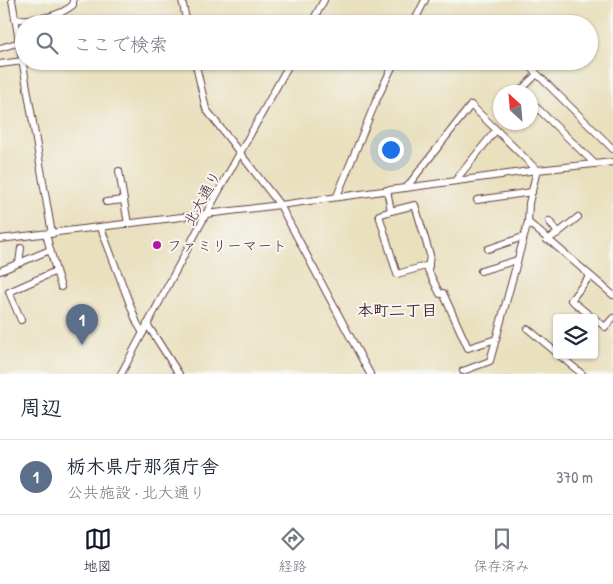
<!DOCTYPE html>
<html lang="ja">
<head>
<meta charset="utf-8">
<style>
	body { margin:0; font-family:"Patrick Hand","Klee One",sans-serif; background:#f6f6f7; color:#1f2937 }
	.controls { position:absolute; right:15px; bottom:15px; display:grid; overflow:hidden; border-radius:5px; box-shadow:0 1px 4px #0004 }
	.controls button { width:45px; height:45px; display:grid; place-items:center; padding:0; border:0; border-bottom:1px solid #e0e1e3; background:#fff; color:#1f2937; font:25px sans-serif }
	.compass { position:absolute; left:493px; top:85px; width:45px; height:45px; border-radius:50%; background:#fff; box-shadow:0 1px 4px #0004; rotate:334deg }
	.you { position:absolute; left:390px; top:149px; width:18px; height:18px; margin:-12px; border:4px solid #fff; border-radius:50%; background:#1a73e8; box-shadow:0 0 0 8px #1a73e833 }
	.badge { display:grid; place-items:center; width:32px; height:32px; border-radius:50%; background:#111827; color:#fff; font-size:16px; font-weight:700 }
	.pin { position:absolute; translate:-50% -41px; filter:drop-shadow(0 1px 2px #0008) }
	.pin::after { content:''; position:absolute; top:26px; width:18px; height:15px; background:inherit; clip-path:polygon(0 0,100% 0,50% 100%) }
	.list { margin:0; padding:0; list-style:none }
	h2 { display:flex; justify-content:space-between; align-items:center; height:65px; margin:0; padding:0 20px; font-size:21px }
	h2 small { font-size:16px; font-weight:400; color:#747a83 }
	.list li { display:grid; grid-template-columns:32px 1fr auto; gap:15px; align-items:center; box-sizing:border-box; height:75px; padding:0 20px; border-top:1px solid #e0e1e3 }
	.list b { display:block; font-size:19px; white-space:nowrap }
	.list p { margin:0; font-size:16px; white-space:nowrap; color:#747a83 }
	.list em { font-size:16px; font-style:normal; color:#747a83 }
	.icon { flex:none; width:28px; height:28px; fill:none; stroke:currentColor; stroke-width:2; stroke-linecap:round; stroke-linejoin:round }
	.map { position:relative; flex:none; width:613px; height:374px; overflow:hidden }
	.search { position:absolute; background:#fff; box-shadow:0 1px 4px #0004; left:15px; right:15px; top:15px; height:55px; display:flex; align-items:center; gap:12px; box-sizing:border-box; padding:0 18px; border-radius:28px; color:#747a83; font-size:19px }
	.sheet { height:140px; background:#fff }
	nav { display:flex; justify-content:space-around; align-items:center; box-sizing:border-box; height:70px; border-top:1px solid #e0e1e3; background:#fff; font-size:14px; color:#747a83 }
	nav a { display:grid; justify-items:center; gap:2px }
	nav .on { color:#111827 }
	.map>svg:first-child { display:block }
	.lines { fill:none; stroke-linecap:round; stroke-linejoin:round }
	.minor-casing { stroke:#623c41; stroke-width:8 }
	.minor { stroke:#fff; stroke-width:6 }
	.poi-dot { fill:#b5179e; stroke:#f6f6f2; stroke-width:2 }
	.labels { text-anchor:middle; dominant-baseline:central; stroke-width:4; stroke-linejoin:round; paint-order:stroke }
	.street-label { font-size:15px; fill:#4a1f2b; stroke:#f6f6f2 }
	.poi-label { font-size:15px; fill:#4a1f2b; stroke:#f6f6f2; text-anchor:start }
	.neighbourhood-label { font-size:16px; font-weight:bold; fill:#4a1f2b; stroke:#f6f6f2 }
</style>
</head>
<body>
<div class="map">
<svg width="613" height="374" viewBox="0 0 613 374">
	<rect width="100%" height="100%" fill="#f6f6f2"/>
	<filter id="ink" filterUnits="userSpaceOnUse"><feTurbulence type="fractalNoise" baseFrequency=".02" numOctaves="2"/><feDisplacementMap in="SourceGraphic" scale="10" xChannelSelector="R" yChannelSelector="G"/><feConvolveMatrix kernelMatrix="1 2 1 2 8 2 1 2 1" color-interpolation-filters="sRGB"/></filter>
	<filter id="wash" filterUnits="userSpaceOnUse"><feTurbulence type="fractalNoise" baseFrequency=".0096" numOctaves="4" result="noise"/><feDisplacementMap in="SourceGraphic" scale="20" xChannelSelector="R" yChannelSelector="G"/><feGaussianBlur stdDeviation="1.12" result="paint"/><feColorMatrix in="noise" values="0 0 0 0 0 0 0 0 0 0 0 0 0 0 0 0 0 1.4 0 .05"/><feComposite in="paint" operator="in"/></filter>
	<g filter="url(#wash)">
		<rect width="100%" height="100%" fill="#e9e0be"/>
	</g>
	<g filter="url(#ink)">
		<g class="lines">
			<defs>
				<g id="minor">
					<path d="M12 0 52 234"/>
					<path d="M182 0 187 24"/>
					<path d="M15 19C34 20 57 18 73 5V0"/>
					<path d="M311 24 324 0"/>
					<path d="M413 24 425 0"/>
					<path d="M0 48 20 42"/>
					<path d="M195 61 206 109 280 205 370 374"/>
					<path d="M526 63 613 149"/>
					<path d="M0 64 23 61"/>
					<path d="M522 92 520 91 537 74"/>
					<path d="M530 101 594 163"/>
					<path d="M119 171 128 224"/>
					<path d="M455 181 496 130"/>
					<path d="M406 188 471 105 537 170 529 203 528 222 490 361 463 371"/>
					<path d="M387 190 391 211 415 205 430 255 428 270 440 294 443 293 468 348 496 339"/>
					<path d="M337 196 376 101 395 61"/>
					<path d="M477 200 532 192"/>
					<path d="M106 202 124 200"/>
					<path d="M391 211 379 215 397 274 429 265"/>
					<path d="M549 221 558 233"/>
					<path d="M528 222 613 295"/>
					<path d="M101 228 137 323 143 333"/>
					<path d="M0 239 280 205 537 170 613 162"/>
					<path d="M547 240 558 233 578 217"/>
					<path d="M488 249 523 237"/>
					<path d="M19 263 21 248"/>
					<path d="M0 271 50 250"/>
					<path d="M56 271 61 287"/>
					<path d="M481 271 517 260"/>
					<path d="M590 276 571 300 593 318"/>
					<path d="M594 318 605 327 613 318"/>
					<path d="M21 320 9 292 56 271 46 234"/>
					<path d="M147 324 179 374"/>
					<path d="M528 329 557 353"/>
					<path d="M559 355 582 374"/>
					<path d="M121 374 206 214 291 61"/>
				</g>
			</defs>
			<use href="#minor" class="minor-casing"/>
			<use href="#minor" class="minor"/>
		</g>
	</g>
	<circle class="poi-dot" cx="157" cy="245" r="5"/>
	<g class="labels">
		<g class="street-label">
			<text transform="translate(202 198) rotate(-61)">北大通り</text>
		</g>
		<g class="poi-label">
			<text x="167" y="245">ファミリーマート</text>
		</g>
		<g class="neighbourhood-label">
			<text x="397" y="310">本町二丁目</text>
		</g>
	</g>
</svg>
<div class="controls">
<button><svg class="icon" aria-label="layers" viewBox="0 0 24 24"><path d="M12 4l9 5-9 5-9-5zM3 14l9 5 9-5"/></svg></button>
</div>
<svg class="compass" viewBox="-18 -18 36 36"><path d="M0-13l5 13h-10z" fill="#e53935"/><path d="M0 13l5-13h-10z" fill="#747a83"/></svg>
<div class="you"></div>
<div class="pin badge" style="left:82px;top:345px;background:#5c6f8a">1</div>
<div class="search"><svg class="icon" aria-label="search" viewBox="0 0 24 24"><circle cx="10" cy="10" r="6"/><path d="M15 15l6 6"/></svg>ここで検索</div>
</div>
<section class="sheet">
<h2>周辺<small></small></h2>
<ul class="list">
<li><span class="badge" style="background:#5c6f8a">1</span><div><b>栃木県庁那須庁舎</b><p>公共施設 · 北大通り</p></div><em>370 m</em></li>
</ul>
</section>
<nav>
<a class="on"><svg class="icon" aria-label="map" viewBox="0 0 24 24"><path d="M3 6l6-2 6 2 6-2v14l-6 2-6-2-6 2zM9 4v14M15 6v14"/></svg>地図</a>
<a><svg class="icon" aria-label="directions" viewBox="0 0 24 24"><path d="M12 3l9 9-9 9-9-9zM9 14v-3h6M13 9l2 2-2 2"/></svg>経路</a>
<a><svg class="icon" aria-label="saved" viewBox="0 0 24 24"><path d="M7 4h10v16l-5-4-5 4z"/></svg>保存済み</a>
</nav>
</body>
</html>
